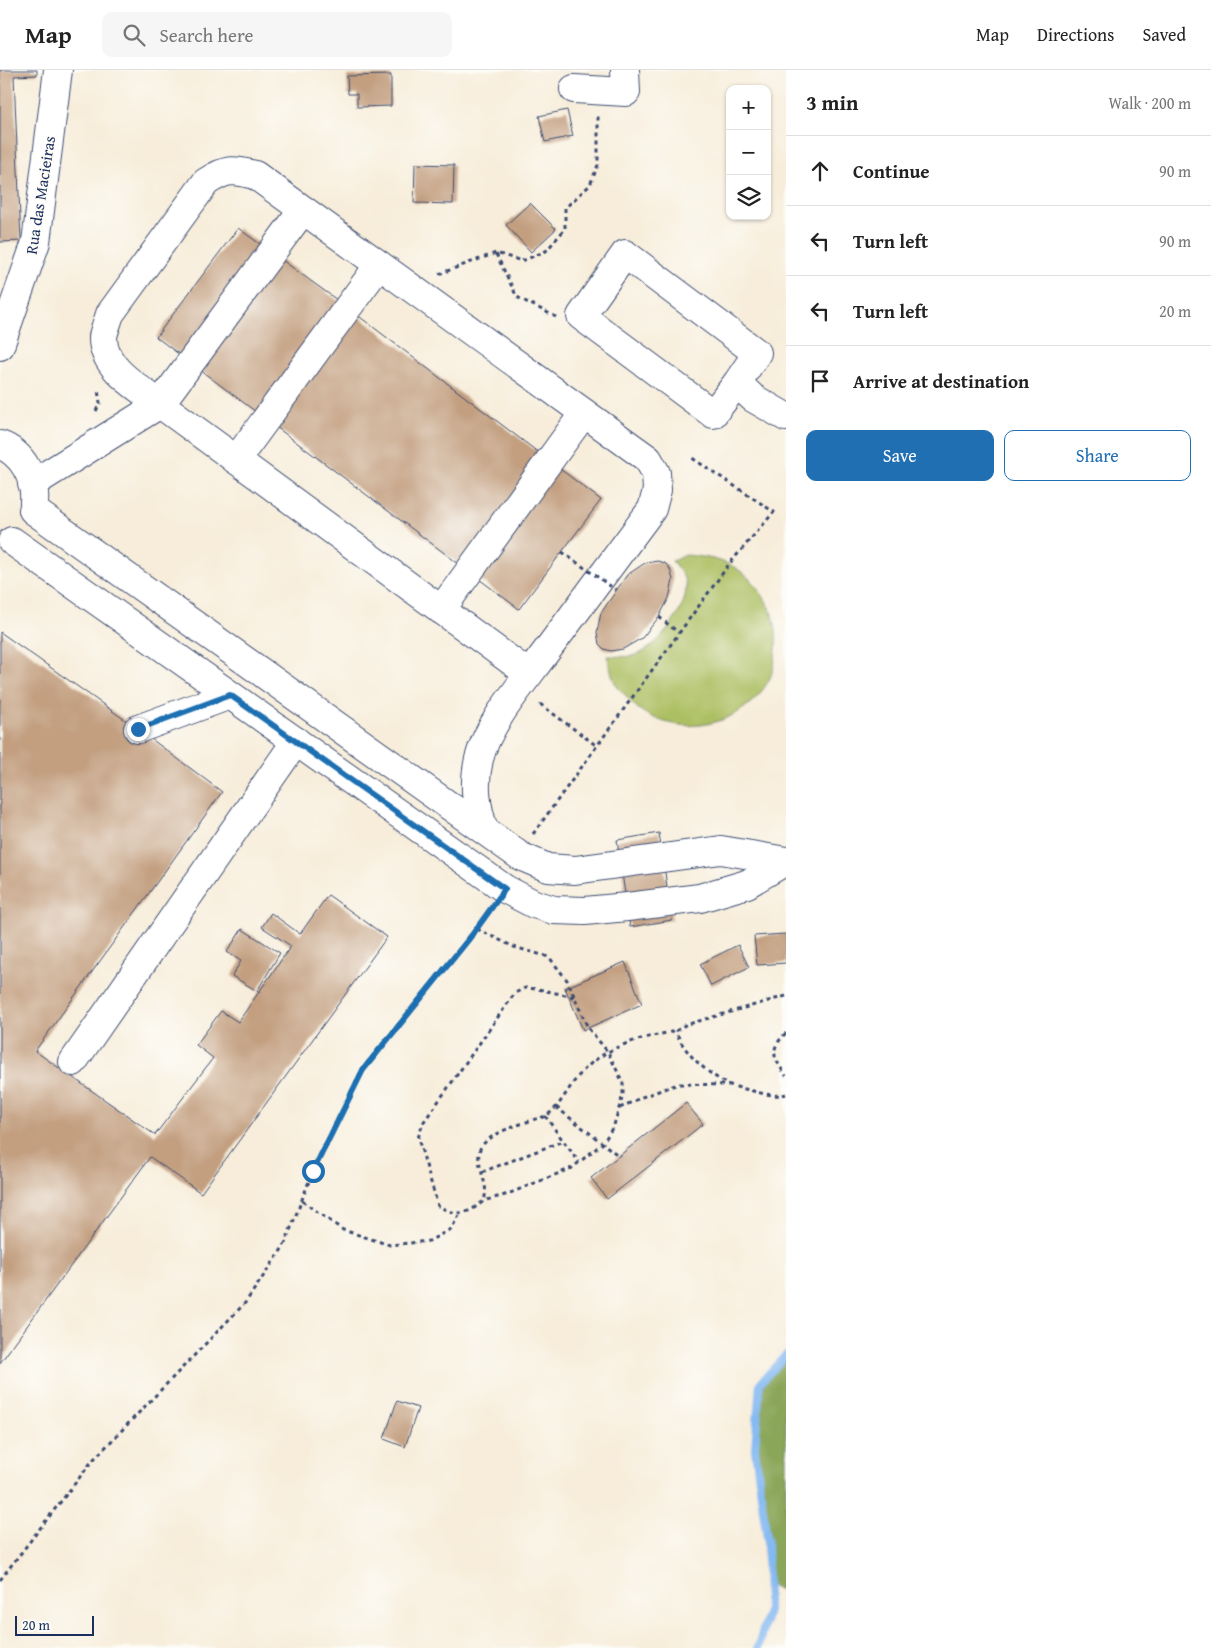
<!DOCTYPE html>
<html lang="en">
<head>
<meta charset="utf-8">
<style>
	body { margin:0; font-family:"Gentium Book Plus",serif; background:#f6f6f6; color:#222 }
	.controls { position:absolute; right:15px; top:15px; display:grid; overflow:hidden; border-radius:10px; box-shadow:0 1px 4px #0004 }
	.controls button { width:45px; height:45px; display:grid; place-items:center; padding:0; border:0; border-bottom:1px solid #e0e0e0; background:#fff; color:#222; font:25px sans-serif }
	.scale { position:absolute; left:15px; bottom:12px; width:79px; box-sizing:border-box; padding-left:5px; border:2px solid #1b2f5e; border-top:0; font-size:14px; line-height:18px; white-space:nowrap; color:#1b2f5e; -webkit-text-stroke:4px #fdfcf7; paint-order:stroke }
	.stop { position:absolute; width:15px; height:15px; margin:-11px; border:4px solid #1f6fb2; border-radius:50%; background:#fff }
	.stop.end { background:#1f6fb2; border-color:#fff; box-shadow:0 1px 5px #0008 }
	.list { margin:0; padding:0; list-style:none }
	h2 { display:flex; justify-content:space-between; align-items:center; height:65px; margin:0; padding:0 20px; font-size:21px }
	h2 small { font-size:16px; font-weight:400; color:#767676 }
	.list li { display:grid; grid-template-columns:32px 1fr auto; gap:15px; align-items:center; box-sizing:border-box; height:70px; padding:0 20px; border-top:1px solid #e0e0e0 }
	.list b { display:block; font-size:19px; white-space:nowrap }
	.list em { font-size:16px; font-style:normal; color:#767676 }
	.actions { display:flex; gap:10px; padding:15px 20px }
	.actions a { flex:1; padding:11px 0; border:1px solid #1f6fb2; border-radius:10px; text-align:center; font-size:18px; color:#1f6fb2 }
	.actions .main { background:#1f6fb2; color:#fff }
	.icon { flex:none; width:28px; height:28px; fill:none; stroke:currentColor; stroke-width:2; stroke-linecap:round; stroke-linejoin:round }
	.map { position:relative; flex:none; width:786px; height:1578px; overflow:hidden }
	header { display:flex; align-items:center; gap:30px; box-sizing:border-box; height:70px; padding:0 25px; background:#fff; border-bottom:1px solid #e0e0e0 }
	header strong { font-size:24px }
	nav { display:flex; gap:28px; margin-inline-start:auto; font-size:18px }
	.search { width:350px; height:45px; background:#f6f6f6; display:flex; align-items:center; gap:12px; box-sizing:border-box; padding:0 18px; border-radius:10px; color:#767676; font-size:19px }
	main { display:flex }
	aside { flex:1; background:#fff }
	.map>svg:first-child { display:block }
	.green { fill:#adbf63; stroke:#647760 }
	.forest { fill:#8aa659; stroke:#526a5c }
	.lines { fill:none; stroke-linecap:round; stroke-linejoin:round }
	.stream { stroke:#84b9f2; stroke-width:8 }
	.building { fill:#c39f80 }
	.minor-casing { stroke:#3c4c71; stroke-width:30 }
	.path { stroke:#3c4c71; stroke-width:3; stroke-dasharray:4 4; stroke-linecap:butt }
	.minor { stroke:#fff; stroke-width:28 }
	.path-bridge { stroke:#3c4c71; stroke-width:3; stroke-dasharray:4 4; stroke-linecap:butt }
	.route { stroke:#1f6fb2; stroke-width:6 }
	.labels { text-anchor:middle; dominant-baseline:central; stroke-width:4; stroke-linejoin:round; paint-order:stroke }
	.street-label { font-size:16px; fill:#1b2f5e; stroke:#fdfcf7 }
</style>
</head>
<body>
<header>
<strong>Map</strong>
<div class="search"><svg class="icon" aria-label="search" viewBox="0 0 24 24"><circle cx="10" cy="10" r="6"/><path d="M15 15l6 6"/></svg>Search here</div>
<nav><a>Map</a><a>Directions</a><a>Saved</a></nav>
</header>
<main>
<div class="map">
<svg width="786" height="1578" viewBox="0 0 786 1578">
	<rect width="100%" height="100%" fill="#fdfcf7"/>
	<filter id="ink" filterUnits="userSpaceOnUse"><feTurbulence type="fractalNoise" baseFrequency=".02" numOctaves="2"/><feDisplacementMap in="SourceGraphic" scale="10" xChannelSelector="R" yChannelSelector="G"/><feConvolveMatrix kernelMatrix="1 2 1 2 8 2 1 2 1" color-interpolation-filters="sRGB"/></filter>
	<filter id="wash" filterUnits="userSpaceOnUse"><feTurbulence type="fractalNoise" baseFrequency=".0096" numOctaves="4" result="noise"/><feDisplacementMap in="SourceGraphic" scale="20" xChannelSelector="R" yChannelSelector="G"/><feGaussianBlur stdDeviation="1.12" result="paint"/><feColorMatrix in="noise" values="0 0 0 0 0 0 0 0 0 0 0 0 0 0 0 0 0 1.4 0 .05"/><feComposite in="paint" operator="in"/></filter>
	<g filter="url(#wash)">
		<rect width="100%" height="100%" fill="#f7edda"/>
		<path class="green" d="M686 485C721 488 743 495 763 526 774 544 778 559 776 580 775 589 774 601 769 610 744 655 683 670 640 640 635 637 631 631 627 627 624 623 619 619 616 615 612 608 610 595 607 586 617 586 629 588 638 584 658 577 686 540 686 518 686 507 678 499 672 491Z"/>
		<path class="forest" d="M786 1290V1522L771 1516 756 1396 758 1342 764 1313Z"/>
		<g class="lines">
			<path class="stream" d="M758 1578 768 1541 767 1469 755 1379 760 1313 786 1285"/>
		</g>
		<g id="blocks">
			<g class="building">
				<path d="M0 0H37V5L14 6 21 171 0 172Z"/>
				<path d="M391 5V36L357 37V24H348L347 6Z"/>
				<path d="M567 40 573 66 545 72 539 46Z"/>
				<path d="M415 94 454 95 453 134 414 133Z"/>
				<path d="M530 133 556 159 531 182 506 155Z"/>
				<path d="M238 158 348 238 601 430 519 539 156 267Z"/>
				<path d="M658 491 666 494 670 499 673 510 669 528 659 547 642 568 623 579 611 581 604 579 599 574 597 562 601 543 627 505 645 493Z"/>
				<path d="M0 562 138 659 222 722 35 981 155 1065 213 988 196 975 221 941 238 952 291 876 262 857 271 843 300 864 328 825 387 867 201 1123 150 1087 0 1293Z"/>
				<path d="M659 763 672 850 630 857 617 770Z"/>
				<path d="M242 859 280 883 257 921 232 906 241 891 227 882Z"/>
				<path d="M786 864V893L757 895 754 866Z"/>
				<path d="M738 875 749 897 711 916 700 894Z"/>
				<path d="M625 892 642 934 583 960 565 918Z"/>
				<path d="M686 1033 703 1054 607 1129 591 1108Z"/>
				<path d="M397 1331 418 1338 405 1377 384 1369Z"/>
			</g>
		</g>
	</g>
	<g filter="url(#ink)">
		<use href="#blocks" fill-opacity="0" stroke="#3c4c71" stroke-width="1"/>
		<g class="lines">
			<defs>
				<g id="minor">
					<path d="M574 19 626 22 625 0"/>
					<path d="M303 140 160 334 529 604"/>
					<path d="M625 184 757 283 737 313 713 344 581 246Z"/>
					<path d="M0 276 36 172 58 0"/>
					<path d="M737 313 753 328 786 347"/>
					<path d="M0 375C23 383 36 409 34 432"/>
					<path d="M236 390 379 195"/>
					<path d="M32 414 160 334C138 317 102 298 103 267 104 260 108 251 110 244L206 112C226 99 232 99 255 105L648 389 656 403 657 420 652 439C616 487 581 535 545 583 523 613 488 653 479 689 473 715 476 735 484 760"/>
					<path d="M33 440 520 786 548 798 575 800 721 780 786 791"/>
					<path d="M12 471 505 819 534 834 554 840 585 841 627 837 700 828 747 814 784 792"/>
					<path d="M441 540 584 343"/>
					<path d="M138 659 230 625"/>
					<path d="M73 992 296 671"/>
				</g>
			</defs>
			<use href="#minor" class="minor-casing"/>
			<g class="path">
				<path d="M496 184 517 227 556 247"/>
				<path d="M439 204 496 183 522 191 546 181 565 159V138L590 115 598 95V46"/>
				<path d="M96 341 100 333 98 320"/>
				<path d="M659 547 679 563"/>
				<path d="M540 634 597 676"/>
				<path d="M533 764 730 493 774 442 692 388"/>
				<path d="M477 859 514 877 549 887 567 910 588 958 608 982 623 1013V1025L614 1055 603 1073 572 1098 505 1125 483 1131"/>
				<path d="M786 926 685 955 676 961C683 983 710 1006 730 1015 738 1018 747 1019 756 1022 766 1024 777 1027 786 1024"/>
				<path d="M574 927 538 919 525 918 515 923 423 1053 418 1068 438 1136C452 1144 464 1146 477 1136 477 1136 483 1132 483 1131 492 1117 474 1095 480 1079 486 1065 519 1054 533 1050 537 1048 543 1048 547 1045 558 1039 568 1019 576 1009 602 976 637 969 676 961"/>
				<path d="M786 963C768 981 774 987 786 1006"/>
				<path d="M556 1037 619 1086"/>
				<path d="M620 1038 642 1027 678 1014 729 1015"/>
				<path d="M545 1046 579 1092"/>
				<path d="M482 1102 563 1071"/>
				<path d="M302 1131 343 1160 390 1175 429 1171 451 1159 460 1144"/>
				<path d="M0 1510 93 1390 245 1233 284 1176 313 1101 363 999 472 865 490 840"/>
			</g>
			<use href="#minor" class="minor"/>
			<path class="path-bridge" d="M562 482 616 520"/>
		</g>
	</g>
	<g class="lines" filter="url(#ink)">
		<path class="route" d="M138 659 230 625 505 819 472 865 363 1000 313 1101"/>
	</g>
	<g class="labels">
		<g class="street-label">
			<text transform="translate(40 125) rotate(-81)">Rua das Macieiras</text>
		</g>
	</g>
</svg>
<div class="controls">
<button>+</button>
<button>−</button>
<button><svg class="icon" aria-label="layers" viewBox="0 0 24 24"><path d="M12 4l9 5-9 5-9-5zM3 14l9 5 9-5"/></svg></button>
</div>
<div class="scale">20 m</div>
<div class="stop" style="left:313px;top:1101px"></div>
<div class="stop end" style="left:138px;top:659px"></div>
</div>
<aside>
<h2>3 min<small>Walk · 200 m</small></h2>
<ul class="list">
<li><svg class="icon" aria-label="ahead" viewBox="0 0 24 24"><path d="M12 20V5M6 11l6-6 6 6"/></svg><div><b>Continue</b></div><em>90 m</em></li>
<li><svg class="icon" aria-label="left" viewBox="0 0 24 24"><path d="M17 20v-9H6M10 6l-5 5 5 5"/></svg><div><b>Turn left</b></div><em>90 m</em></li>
<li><svg class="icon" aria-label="left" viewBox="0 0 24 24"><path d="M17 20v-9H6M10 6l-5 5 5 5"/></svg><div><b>Turn left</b></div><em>20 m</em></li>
<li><svg class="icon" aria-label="arrive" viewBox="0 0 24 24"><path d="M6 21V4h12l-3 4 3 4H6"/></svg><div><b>Arrive at destination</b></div></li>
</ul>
<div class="actions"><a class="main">Save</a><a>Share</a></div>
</aside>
</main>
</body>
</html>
